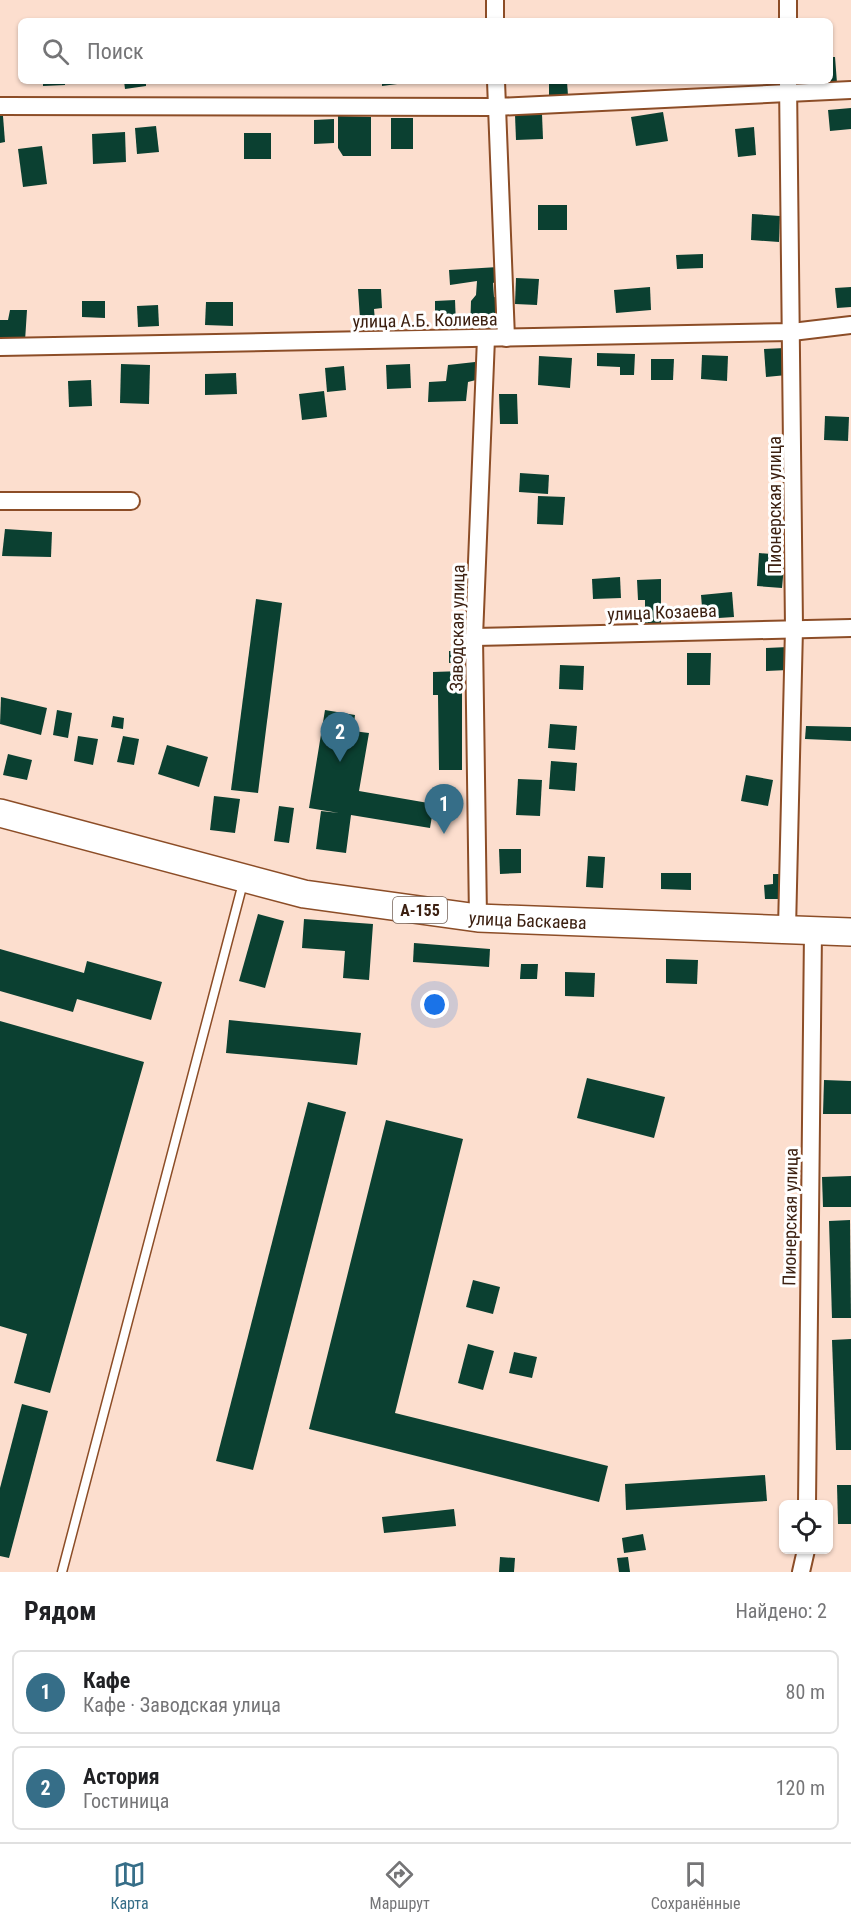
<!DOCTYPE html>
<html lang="ru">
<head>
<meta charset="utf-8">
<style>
	body { margin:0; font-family:"Roboto Condensed",sans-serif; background:#f6f6f6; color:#202124 }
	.controls { position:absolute; right:18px; bottom:18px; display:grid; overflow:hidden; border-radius:9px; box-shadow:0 2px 4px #0004 }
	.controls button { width:54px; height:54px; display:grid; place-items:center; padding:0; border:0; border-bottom:2px solid #e0e0e0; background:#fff; color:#202124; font:30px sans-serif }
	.you { position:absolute; left:435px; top:1005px; width:21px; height:21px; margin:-15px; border:4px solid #fff; border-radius:50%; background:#1a73e8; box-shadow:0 0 0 9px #1a73e833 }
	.badge { display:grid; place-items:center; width:39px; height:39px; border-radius:50%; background:#366e88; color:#fff; font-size:20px; font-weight:700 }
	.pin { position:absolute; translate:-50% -50px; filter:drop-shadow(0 2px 3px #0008) }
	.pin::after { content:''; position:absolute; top:32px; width:21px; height:18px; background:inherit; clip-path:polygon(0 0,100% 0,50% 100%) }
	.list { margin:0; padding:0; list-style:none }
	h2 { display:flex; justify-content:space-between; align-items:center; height:78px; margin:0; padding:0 24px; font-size:26px }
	h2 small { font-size:20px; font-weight:400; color:#757577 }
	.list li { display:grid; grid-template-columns:39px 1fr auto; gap:18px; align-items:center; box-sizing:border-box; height:84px; margin:0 12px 12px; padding:0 12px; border:2px solid #e0e0e0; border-radius:9px }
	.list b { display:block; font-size:22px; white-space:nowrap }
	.list p { margin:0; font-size:20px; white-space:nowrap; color:#757577 }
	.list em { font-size:20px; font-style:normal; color:#757577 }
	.icon { flex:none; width:33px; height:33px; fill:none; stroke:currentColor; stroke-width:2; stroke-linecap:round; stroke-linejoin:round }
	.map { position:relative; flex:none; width:851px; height:1572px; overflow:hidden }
	.search { position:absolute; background:#fff; box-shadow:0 2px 4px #0004; left:18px; right:18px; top:18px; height:66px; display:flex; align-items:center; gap:15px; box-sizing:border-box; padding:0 21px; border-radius:9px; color:#757577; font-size:22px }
	.sheet { height:270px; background:#fff }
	nav { display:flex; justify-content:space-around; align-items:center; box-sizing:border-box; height:84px; border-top:2px solid #e0e0e0; background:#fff; font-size:16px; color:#757577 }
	nav a { display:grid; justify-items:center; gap:3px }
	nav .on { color:#366e88 }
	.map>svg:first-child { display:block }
	.building { fill:#0b4031 }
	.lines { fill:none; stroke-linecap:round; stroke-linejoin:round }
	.lane-casing { stroke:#8c4d27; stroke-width:11 }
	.street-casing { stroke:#8c4d27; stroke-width:20 }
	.primary-casing { stroke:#8c4d27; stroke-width:30 }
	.lane { stroke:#fff; stroke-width:8 }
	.street { stroke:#fff; stroke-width:16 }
	.primary { stroke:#fff; stroke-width:27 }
	.labels { text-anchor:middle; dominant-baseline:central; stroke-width:6; stroke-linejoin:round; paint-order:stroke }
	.shield { fill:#fff; stroke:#766358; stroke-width:1.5 }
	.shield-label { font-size:16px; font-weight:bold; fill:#3c2011 }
	.street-label { font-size:18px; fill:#3c2011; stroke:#fff }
</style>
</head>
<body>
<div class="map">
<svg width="851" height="1572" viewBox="0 0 851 1572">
	<rect width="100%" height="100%" fill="#fcdece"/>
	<g class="building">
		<path d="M830 57H835L837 83 811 86 810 81H830Z"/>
		<path d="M43 81H65V85L43 86Z"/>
		<path d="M124 81H146V86L125 89Z"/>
		<path d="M382 81H404L405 83 382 86Z"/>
		<path d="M549 81H567L568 96 549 97Z"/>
		<path d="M851 108V129L830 131 828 110Z"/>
		<path d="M663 112 668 141 636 146 631 117Z"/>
		<path d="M542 114 543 139 516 140 515 115Z"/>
		<path d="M0 116H3L5 142 0 143Z"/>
		<path d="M338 116 371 117V156H343L338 148Z"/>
		<rect x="391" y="118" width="22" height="31"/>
		<path d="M334 119V143L314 144V120Z"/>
		<path d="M156 126 159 152 137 154 135 128Z"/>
		<path d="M754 127 756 155 738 157 735 129Z"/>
		<path d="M125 132 126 162 93 164 92 134Z"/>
		<rect x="244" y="133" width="27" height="26"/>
		<path d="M42 146 47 184 23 187 18 149Z"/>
		<rect x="538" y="205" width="29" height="25"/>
		<path d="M752 214 780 216 779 242 751 240Z"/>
		<path d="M703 254V268L677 269 676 255Z"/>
		<path d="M498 267V281L493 283 494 297 499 298 497 333 470 332 471 301 476 295 477 281 450 285 449 270Z"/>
		<path d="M516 278 539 279 537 305 515 304Z"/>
		<path d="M650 287 651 310 616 313 614 290Z"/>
		<path d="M851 287V307L837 308 835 288Z"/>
		<path d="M358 289H381L382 308 374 309 376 332 361 334Z"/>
		<path d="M455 300 456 325H435V301Z"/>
		<path d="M82 301H105V318L82 317Z"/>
		<path d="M206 302H233V326L205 325Z"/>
		<path d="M158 305 159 326 138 327 137 306Z"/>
		<path d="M10 310H27L25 341H0V320H8Z"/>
		<path d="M785 348 787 375 766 377 764 349Z"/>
		<path d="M597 353 635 354 634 375H620V367L597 366Z"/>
		<path d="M702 355 728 356 727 381 701 379Z"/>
		<path d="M539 356 572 358 570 388 538 385Z"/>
		<path d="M651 359H674L673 380H651Z"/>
		<path d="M475 362 476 380 468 382 466 401 428 402 429 382 446 381 448 365Z"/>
		<path d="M121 364 150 365 149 404 120 403Z"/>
		<path d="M410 364 411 388 387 389 386 365Z"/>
		<path d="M344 366 346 390 327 392 325 368Z"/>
		<path d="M236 373 237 394 205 395V374Z"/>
		<path d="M91 380 92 406 69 407 68 381Z"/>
		<path d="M324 391 327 417 302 420 299 394Z"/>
		<path d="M499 394H517L518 424H500Z"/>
		<path d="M825 416 849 417 848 441 824 440Z"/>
		<path d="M520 473 549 475 548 494 519 492Z"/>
		<path d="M538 496 565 497 563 525 537 524Z"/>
		<path d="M5 529 52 532 51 557 2 556Z"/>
		<path d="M759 553 785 555 782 588 757 586Z"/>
		<path d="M620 577 621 598 593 599 592 579Z"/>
		<path d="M661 579V624H645V600H638L637 580Z"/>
		<path d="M732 592 734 617 703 619 701 595Z"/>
		<path d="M256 599 282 603 258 793 231 790Z"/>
		<path d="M788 647V670L766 671V648Z"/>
		<path d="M449 651H461V662L449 663Z"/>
		<path d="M687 653H711L710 685H687Z"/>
		<path d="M560 665 584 666 583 690 559 689Z"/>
		<path d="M462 671V770H439L438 695H433V672Z"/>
		<path d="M1 697 47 708 41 735 0 724Z"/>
		<path d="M57 710 72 713 68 738 53 735Z"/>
		<path d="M325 710 355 715 353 731 369 733 359 791 434 804 430 828 351 815 346 853 316 849 321 811 339 813 309 808Z"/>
		<path d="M113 716 124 718 123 729 111 727Z"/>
		<path d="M550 724 577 726 575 750 548 748Z"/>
		<path d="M806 726 851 727V741L805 739Z"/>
		<path d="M78 736 98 739 93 765 74 761Z"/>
		<path d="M123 736 139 739 134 765 117 762Z"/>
		<path d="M167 745 208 757 199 787 158 774Z"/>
		<path d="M8 754 32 760 27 780 3 775Z"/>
		<path d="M551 761 577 763 575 791 549 789Z"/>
		<path d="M746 775 773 780 768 806 741 801Z"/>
		<path d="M518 779 542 780 540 816 516 815Z"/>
		<path d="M214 796 240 799 235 833 210 830Z"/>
		<path d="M279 806 294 808 289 843 274 841Z"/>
		<path d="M499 849H521V873L500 874Z"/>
		<path d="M588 856 605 857 603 888 586 887Z"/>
		<path d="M661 873H691V890L661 889Z"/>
		<path d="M773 874H780V899H765L764 885 773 884Z"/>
		<path d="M258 914 284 921 265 988 239 981Z"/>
		<path d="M304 919 373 924 369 980 343 978 345 951 302 948Z"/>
		<path d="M414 943 490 949 489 967 413 962Z"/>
		<path d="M0 949 84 973 87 961 162 982 151 1020 77 999 73 1012 0 991Z"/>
		<path d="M666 959 698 960 697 984 666 983Z"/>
		<path d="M521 964H538L537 979H520Z"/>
		<path d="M565 972 595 973 594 997 565 996Z"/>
		<path d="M229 1020 361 1033 357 1065 226 1053Z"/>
		<path d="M0 1021 144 1062 50 1393 14 1383 27 1334 0 1326Z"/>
		<path d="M587 1078 665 1097 654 1138 577 1118Z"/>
		<path d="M824 1080 851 1081V1114H823Z"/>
		<path d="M308 1102 346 1112 253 1470 216 1461Z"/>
		<path d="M386 1120 463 1139 395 1413 608 1466 599 1502 309 1429Z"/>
		<path d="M851 1176V1207H823L822 1177Z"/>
		<path d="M850 1220 851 1318H832L829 1221Z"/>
		<path d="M473 1280 500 1287 493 1314 466 1307Z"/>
		<path d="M851 1339V1450H836L832 1340Z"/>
		<path d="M468 1344 494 1351 483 1390 458 1383Z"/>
		<path d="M514 1352 537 1357 532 1378 509 1373Z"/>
		<path d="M22 1404 48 1411 9 1558 0 1556V1488Z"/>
		<path d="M765 1475 767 1501 626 1510 625 1484Z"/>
		<path d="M837 1485H851V1524H838Z"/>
		<path d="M454 1509 456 1526 384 1533 382 1517Z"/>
		<path d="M643 1534 646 1550 624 1553 622 1538Z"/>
		<path d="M500 1557 515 1558 514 1572H499Z"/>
		<path d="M628 1557 630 1572H619L617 1558Z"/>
	</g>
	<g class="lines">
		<defs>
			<path id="lane" d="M62 1572 243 883"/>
			<g id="street">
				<path d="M495 0V21"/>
				<path d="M788 21V0"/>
				<path d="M496 81 506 338"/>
				<path d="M0 106 496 107 851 90"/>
				<path d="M0 347 792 332 851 325"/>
				<path d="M0 501H131"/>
				<path d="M474 637 851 628"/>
				<path d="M478 918 474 637 486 338"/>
				<path d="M787 929 794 628 788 81"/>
				<path d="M807 1504 813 931"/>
				<path d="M801 1572 806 1550"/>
			</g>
			<g id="primary">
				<path id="s1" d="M0 813 304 894 478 918 851 932"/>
			</g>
		</defs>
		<use href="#lane" class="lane-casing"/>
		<use href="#street" class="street-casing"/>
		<use href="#primary" class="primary-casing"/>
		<use href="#lane" class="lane"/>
		<use href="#street" class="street"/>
		<use href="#primary" class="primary"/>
	</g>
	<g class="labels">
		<rect class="shield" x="393" y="897" width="54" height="26" rx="4.5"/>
		<g class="shield-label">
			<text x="420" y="910">А-155</text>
		</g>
		<g class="street-label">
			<text transform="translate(425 320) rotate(-1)">улица А.Б. Колиева</text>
			<text transform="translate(774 505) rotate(-90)">Пионерская улица</text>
			<text transform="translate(662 612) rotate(-2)">улица Козаева</text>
			<text transform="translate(457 628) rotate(-89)">Заводская улица</text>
			<text stroke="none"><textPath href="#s1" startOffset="540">улица Баскаева</textPath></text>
			<text transform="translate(790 1217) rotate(-89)">Пионерская улица</text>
		</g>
	</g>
</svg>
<div class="controls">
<button><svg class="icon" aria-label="locate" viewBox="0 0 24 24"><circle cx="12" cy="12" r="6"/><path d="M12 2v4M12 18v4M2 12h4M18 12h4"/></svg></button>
</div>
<div class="you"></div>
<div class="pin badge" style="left:444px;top:834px">1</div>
<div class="pin badge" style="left:340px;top:762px">2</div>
<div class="search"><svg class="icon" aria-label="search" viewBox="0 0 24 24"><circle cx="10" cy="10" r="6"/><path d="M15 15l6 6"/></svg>Поиск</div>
</div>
<section class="sheet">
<h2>Рядом<small>Найдено: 2</small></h2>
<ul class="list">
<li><span class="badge">1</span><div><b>Кафе</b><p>Кафе · Заводская улица</p></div><em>80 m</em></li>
<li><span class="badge">2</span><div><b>Астория</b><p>Гостиница</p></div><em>120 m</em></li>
</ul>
</section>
<nav>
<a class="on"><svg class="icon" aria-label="map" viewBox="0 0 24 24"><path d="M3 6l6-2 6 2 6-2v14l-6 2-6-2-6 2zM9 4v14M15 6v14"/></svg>Карта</a>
<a><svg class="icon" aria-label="directions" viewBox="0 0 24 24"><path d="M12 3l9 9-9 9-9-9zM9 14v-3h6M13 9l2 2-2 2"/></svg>Маршрут</a>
<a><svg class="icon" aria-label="saved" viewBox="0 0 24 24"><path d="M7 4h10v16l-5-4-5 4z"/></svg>Сохранённые</a>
</nav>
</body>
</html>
